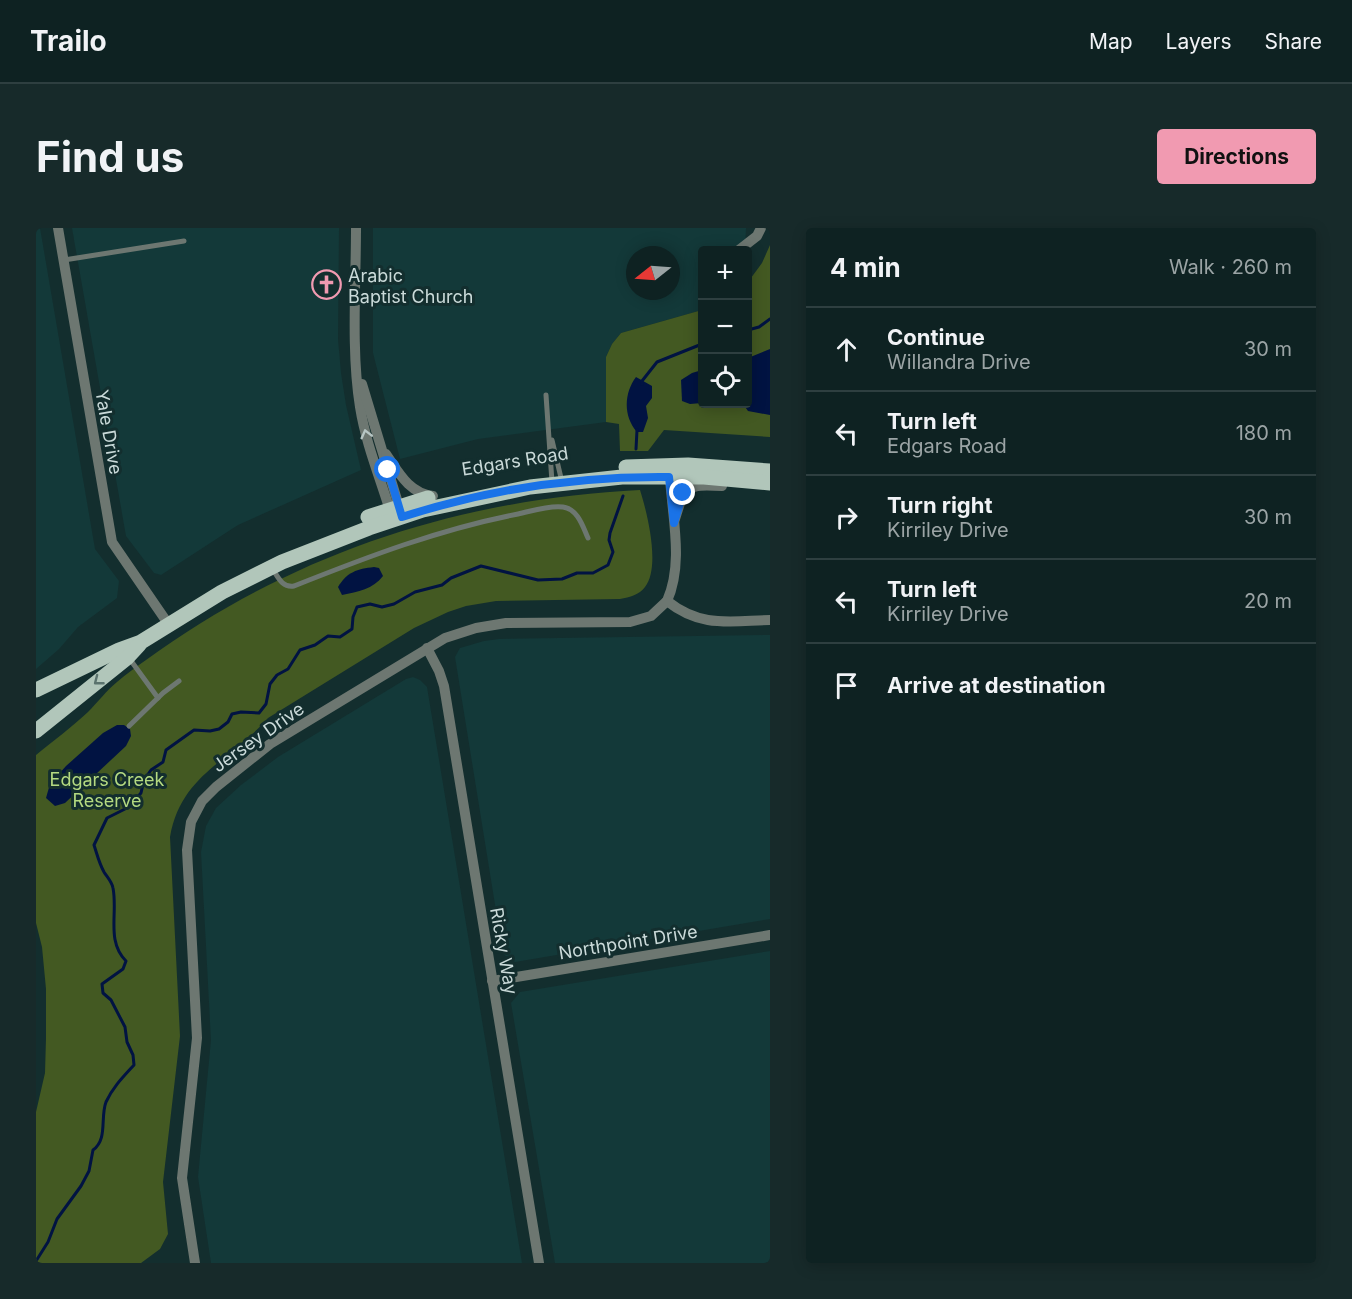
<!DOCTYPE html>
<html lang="en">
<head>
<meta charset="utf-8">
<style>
	body { margin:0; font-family:Inter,sans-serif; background:#172a2a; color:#f1f3f6 }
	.controls { position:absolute; right:18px; top:18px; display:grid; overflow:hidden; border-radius:6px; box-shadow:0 3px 15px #0003 }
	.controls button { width:54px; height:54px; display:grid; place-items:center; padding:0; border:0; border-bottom:2px solid #2e3f40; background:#0e2222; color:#f1f3f6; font:30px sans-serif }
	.compass { position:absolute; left:590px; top:18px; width:54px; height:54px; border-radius:50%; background:#0e2222; box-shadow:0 3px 15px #0003; rotate:253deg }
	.stop { position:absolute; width:18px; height:18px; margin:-14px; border:4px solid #1a73e8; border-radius:50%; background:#fff }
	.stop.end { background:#1a73e8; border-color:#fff; box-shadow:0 2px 6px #0008 }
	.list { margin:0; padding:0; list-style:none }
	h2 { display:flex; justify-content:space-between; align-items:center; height:78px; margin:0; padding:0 24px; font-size:26px }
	h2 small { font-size:20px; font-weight:400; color:#9ba4a5 }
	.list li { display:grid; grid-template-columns:39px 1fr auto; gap:18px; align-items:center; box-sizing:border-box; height:84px; padding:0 24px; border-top:2px solid #2e3f40 }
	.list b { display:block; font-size:22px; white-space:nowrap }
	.list p { margin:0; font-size:20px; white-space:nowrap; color:#9ba4a5 }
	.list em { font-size:20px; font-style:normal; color:#9ba4a5 }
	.icon { flex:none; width:33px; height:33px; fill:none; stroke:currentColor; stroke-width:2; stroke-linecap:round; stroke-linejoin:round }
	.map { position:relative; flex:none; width:734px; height:1035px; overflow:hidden; border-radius:6px }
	header { display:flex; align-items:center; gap:36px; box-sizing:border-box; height:84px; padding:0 30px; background:#0e2222; border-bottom:2px solid #2e3f40 }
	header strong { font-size:28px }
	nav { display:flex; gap:33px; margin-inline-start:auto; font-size:21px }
	.intro { display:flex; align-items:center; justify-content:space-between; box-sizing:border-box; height:144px; padding:0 36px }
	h1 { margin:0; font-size:42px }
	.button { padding:15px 27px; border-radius:6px; background:#f19ab1; color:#111; font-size:21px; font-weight:700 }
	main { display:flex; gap:36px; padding:0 36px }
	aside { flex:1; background:#0e2222; border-radius:6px; box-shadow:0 3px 15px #0003 }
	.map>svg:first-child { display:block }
	.built { fill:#133939; fill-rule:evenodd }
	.green { fill:#435922 }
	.water { fill:#011342 }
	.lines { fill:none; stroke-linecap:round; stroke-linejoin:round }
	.stream { stroke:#011342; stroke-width:3 }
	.lane { stroke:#6d7771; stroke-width:5 }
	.street { stroke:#6d7771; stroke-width:10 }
	.primary { stroke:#b1c6ba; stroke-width:15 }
	.oneway { stroke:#b7c6c4 }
	.oneway2 { stroke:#5a726d }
	.route { stroke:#1a73e8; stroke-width:8 }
	.labels { text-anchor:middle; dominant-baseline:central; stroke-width:6; stroke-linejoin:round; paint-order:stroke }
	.poi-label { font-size:18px; fill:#cadad9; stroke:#132e2e; text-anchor:start }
	.street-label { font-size:18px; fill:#cadad9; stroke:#132e2e }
	.park-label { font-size:18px; fill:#b4da81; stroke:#132e2e }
</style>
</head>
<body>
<header>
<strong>Trailo</strong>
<nav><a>Map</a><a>Layers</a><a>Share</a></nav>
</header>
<div class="intro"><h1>Find us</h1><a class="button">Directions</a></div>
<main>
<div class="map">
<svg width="734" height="1035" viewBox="0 0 734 1035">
	<rect width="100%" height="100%" fill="#132e2e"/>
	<g class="built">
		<path d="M0 0H4L59 321 83 353 81 370 42 399 23 421 0 441Z"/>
		<path d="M36 0H303L302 111 305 145 310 177 325 242 202 297 125 347 118 345 90 308Z"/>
		<path d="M337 0H710L709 22H666V82L585 105 576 116 570 129V194L442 211 364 231 337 125ZM599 27H635V63H599Z"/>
		<path d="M734 407V691L479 734 467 726 419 429 424 420 448 413 463 411Z"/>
		<path d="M377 449 384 452 391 459 486 1035H175L162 949 175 812 165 624 170 598 180 580 205 557 242 529 370 451Z"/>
		<path d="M734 723V1035H519L475 775 484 764Z"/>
	</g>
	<g class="green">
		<path d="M734 17V209L628 202 612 223H584L583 196 570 194V129L576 116 585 105 666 82V176H712V54L726 35Z"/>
		<path d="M604 262C611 284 625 339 609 359 603 367 594 369 584 371L460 373 430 378 412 384 378 400 232 490C194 534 145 546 134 609L144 808 127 954 132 1006 124 1021 105 1035H0V884L9 845 10 810V761L6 719 0 695V527C17 513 36 499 52 484 62 474 70 463 81 454 90 446 100 439 110 432 257 325 423 271 604 262Z"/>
	</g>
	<g class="water">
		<path d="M734 121V187L712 183 707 176H712V130Z"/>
		<path d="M666 142V175L654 176 646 173 645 152 656 145Z"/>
		<path d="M600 149 616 158V170L610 178 612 190 607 204H601C587 188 588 165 600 149Z"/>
		<path d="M338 339 343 340 347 348C337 361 322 364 306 367L302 359C311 344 321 341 338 339Z"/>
		<path d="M81 497H88L94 501 95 508 90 518 29 575 19 578 10 570 14 556 30 538 67 505Z"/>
	</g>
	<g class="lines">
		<g class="stream">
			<path d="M712 102 723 99 734 91"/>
			<path d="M606 156V153L621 134 666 116"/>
			<path d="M600 221 601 202"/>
			<path d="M0 1033 12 1014 21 991 45 958 53 943 57 922C72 911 64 890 70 874 77 859 87 849 98 837L97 827 91 814 89 799 75 772 67 765 66 756 87 741 90 733C70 713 82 685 77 660 76 654 71 649 68 644 63 635 61 626 58 617L71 590 93 579 105 565 108 552 115 542 127 534 130 522 158 502 174 503 183 501 192 494 196 486 205 484 223 485 230 476 234 456 241 447 252 441 264 422 279 417 292 408 304 409 316 401 317 389 321 379 334 376 346 379 358 376 379 364 406 357 415 350 445 338 502 352 526 351 541 345H557L572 337 577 324 573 312 574 305 587 268"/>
		</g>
		<g class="lane">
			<path d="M28 32 148 13"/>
			<path d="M510 167 516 254"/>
			<path d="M516 212 526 254"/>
			<path d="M236 340C242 349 246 360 258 358 331 329 404 301 482 286 496 283 513 277 527 279 542 281 547 299 552 310"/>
			<path d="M93 430 122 470"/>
			<path d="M93 498 127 465 143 453"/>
		</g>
		<g class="street">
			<path d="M22 0 76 314 133 397"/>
			<path d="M320 0C320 57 315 123 324 179 330 217 345 252 356 289"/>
			<path d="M703 22 721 8 725 0"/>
			<path d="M326 156 365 285"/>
			<path d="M350 226C363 245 373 265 397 268"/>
			<path d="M639 291C649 258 650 256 686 258"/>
			<path d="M631 373C648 335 636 288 634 249L636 243"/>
			<path d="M391 420 403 443 408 458 503 1035"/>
			<path d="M456 753 734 707"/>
			<path d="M159 1035 146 950 161 810 151 622 155 594 166 573 180 559 234 516 409 410 440 400 470 395 594 394 615 388 631 373C665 400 693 393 734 392"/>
		</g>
		<g class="primary">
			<path d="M590 239 652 237 734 243"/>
			<path d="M332 289 392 270"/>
			<path d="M0 462 83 422 105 414 186 364 246 334 333 300 387 282 494 259 586 249H668L734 255"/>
			<path d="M0 503 91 430 103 417"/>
		</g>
	</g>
	<defs><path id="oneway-chevron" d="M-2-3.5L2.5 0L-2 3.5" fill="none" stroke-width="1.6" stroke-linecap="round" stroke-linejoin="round" transform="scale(1.5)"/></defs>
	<use class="oneway" href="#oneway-chevron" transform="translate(330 206) rotate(-104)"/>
	<use class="oneway2" href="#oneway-chevron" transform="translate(62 453) rotate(142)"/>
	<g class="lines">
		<path class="route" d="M352 242 366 289C453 261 543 248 633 249L638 295 647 265"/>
	</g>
	<defs>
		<symbol id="church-ring" viewBox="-11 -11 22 22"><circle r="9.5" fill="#132e2e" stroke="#f19ab1" stroke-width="1.5"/><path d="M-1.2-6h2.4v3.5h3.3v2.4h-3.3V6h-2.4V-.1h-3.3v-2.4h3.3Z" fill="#f19ab1"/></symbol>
	</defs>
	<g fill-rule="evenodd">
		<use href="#church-ring" x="274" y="40" width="33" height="33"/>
	</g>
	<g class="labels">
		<g class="poi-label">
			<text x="312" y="47">Arabic<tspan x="312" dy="21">Baptist Church</tspan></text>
		</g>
		<g class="street-label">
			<text transform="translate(73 204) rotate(80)">Yale Drive</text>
			<text transform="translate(479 233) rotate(-9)">Edgars Road</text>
			<text transform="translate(222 509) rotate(-35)">Jersey Drive</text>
			<text transform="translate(592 714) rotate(-9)">Northpoint Drive</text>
			<text transform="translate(468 723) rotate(80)">Ricky Way</text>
		</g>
		<g class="park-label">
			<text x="71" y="551">Edgars Creek<tspan x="71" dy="21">Reserve</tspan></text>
		</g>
	</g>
</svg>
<div class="controls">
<button>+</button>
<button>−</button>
<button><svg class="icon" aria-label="locate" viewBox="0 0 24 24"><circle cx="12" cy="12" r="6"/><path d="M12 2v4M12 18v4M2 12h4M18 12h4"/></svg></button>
</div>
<svg class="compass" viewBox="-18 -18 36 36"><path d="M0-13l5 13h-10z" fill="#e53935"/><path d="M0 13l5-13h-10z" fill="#9ba4a5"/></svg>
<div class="stop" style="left:352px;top:242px"></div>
<div class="stop end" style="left:647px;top:265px"></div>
</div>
<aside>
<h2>4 min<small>Walk · 260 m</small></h2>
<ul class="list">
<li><svg class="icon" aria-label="ahead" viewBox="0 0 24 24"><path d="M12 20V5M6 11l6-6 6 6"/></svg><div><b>Continue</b><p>Willandra Drive</p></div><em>30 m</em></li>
<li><svg class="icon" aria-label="left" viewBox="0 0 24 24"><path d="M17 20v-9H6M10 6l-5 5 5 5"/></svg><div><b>Turn left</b><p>Edgars Road</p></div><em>180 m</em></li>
<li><svg class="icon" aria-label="right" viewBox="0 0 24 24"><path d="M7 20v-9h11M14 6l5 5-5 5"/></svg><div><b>Turn right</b><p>Kirriley Drive</p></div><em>30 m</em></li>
<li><svg class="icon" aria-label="left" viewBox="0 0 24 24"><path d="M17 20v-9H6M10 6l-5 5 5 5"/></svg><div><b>Turn left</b><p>Kirriley Drive</p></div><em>20 m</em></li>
<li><svg class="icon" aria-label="arrive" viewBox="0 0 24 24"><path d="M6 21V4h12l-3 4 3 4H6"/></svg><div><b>Arrive at destination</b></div></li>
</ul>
</aside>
</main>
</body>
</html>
